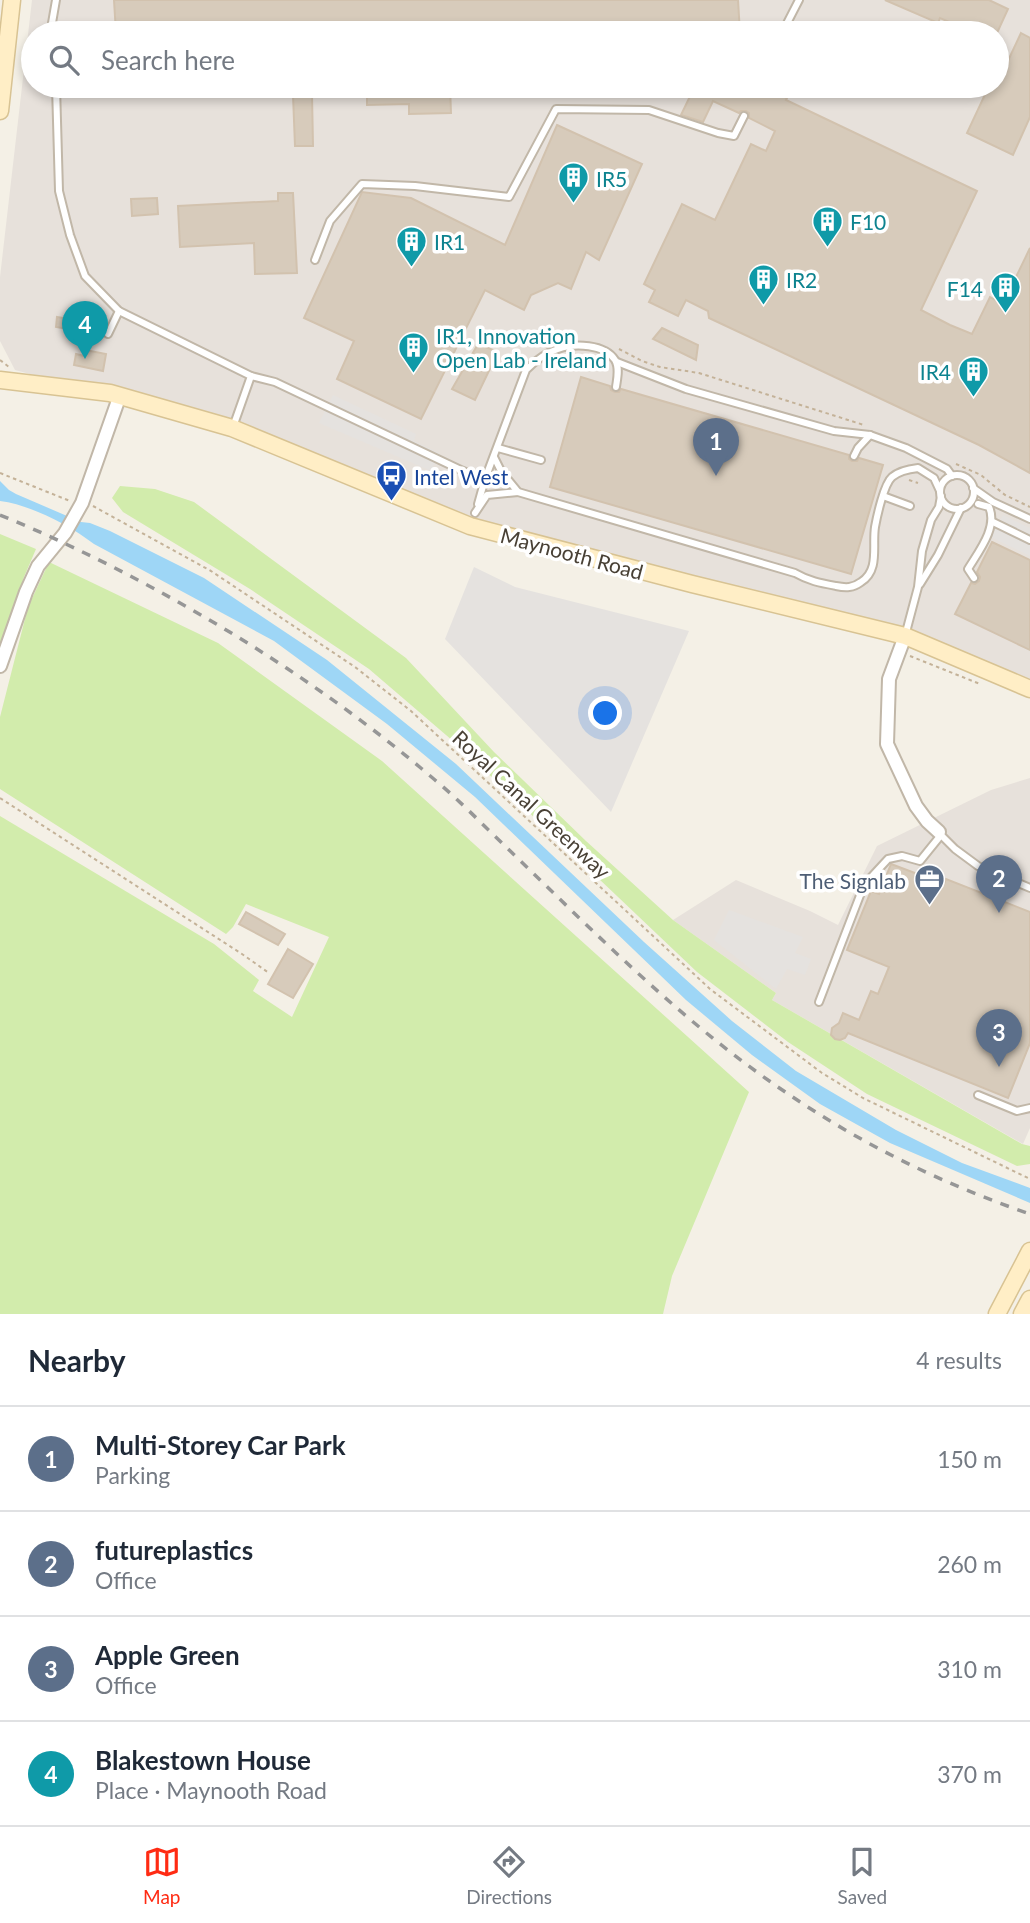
<!DOCTYPE html>
<html lang="en">
<head>
<meta charset="utf-8">
<style>
	body { margin:0; font-family:Lato,sans-serif; background:#f2f2f3; color:#1f2937 }
	.you { position:absolute; left:606px; top:714px; width:24px; height:24px; margin:-18px; border:5px solid #fff; border-radius:50%; background:#1a73e8; box-shadow:0 0 0 10px #1a73e833 }
	.badge { display:grid; place-items:center; width:46px; height:46px; border-radius:50%; background:#ff2b13; color:#fff; font-size:23px; font-weight:700 }
	.pin { position:absolute; translate:-50% -58px; filter:drop-shadow(0 2px 4px #0008) }
	.pin::after { content:''; position:absolute; top:37px; width:24px; height:21px; background:inherit; clip-path:polygon(0 0,100% 0,50% 100%) }
	.list { margin:0; padding:0; list-style:none }
	h2 { display:flex; justify-content:space-between; align-items:center; height:91px; margin:0; padding:0 28px; font-size:30px }
	h2 small { font-size:23px; font-weight:400; color:#747a83 }
	.list li { display:grid; grid-template-columns:46px 1fr auto; gap:21px; align-items:center; box-sizing:border-box; height:105px; padding:0 28px; border-top:2px solid #e0e1e3 }
	.list b { display:block; font-size:26px; white-space:nowrap }
	.list p { margin:0; font-size:23px; white-space:nowrap; color:#747a83 }
	.list em { font-size:23px; font-style:normal; color:#747a83 }
	.icon { flex:none; width:38px; height:38px; fill:none; stroke:currentColor; stroke-width:2; stroke-linecap:round; stroke-linejoin:round }
	.map { position:relative; flex:none; width:1030px; height:1314px; overflow:hidden }
	.search { position:absolute; background:#fff; box-shadow:0 4px 10px #0003; left:21px; right:21px; top:21px; height:77px; display:flex; align-items:center; gap:18px; box-sizing:border-box; padding:0 24px; border-radius:38px; color:#747a83; font-size:26px }
	.sheet { height:511px; background:#fff }
	nav { display:flex; justify-content:space-around; align-items:center; box-sizing:border-box; height:98px; border-top:2px solid #e0e1e3; background:#fff; font-size:19px; color:#747a83 }
	nav a { display:grid; justify-items:center; gap:4px }
	nav .on { color:#ff2b13 }
	.map>svg:first-child { display:block }
	.industrial { fill:#e7e1db; fill-rule:evenodd }
	.green { fill:#d2ecac }
	.parking { fill:#e5e2df }
	.water { fill:#9ed6f6 }
	.building { fill:#d7cbbb; stroke:#d2c2ae; stroke-width:2 }
	.lines { fill:none; stroke-linecap:round; stroke-linejoin:round }
	.lane-casing { stroke:#c1b7a8; stroke-width:10 }
	.street-casing { stroke:#c1b7a8; stroke-width:16 }
	.secondary-casing { stroke:#d8c393; stroke-width:19 }
	.path { stroke:#c4b298; stroke-width:2; stroke-dasharray:3.5 3.5; stroke-linecap:butt }
	.lane { stroke:#fff; stroke-width:6 }
	.street { stroke:#fff; stroke-width:12 }
	.secondary { stroke:#ffeec6; stroke-width:16 }
	.rail { stroke:#969696; stroke-width:3.5; stroke-dasharray:9 9; stroke-linecap:butt }
	.labels { text-anchor:middle; dominant-baseline:central; stroke-width:7; stroke-linejoin:round; paint-order:stroke }
	.culture-label { font-size:21px; fill:#0d838f; stroke:#fff; text-anchor:start }
	.transit-label { font-size:21px; fill:#164399; stroke:#fff; text-anchor:start }
	.street-label { font-size:21px; fill:#484035; stroke:#fff }
	.service-label { font-size:21px; fill:#4e5e75; stroke:#fff; text-anchor:end }
</style>
</head>
<body>
<div class="map">
<svg width="1030" height="1314" viewBox="0 0 1030 1314">
	<rect width="100%" height="100%" fill="#f4f0e6"/>
	<g class="industrial">
		<path d="M32 0H1030V680L954 651 469 529 223 426 15 370 0 341V277ZM33 33H997V86H33Z"/>
		<path d="M1030 778V1128L1023 1144 772 1000 776 993 673 920 736 880 810 911 838 925 877 846 991 790Z"/>
	</g>
	<g class="green">
		<path d="M120 486 155 489 194 502 406 658 494 752 586 841 673 920 776 993 772 1000 1022 1144 1030 1146V1164L1017 1166 867 1094 788 1042 697 972 460 747 369 669 250 589 123 512 112 498Z"/>
		<path d="M0 534 36 549 24 577 0 650Z"/>
		<path d="M49 562 218 643 382 761 749 1092 672 1276 663 1314H0V816L214 944 259 980 253 991 292 1017 329 937 246 904 233 927 226 934 0 789V717L28 607Z"/>
	</g>
	<g class="parking">
		<path d="M333 395 416 434 414 441 439 453 431 471 319 423Z"/>
		<path d="M1003 515 1030 528V556L991 537Z"/>
		<path d="M474 567 515 587 689 631 611 812 445 639Z"/>
		<path d="M729 910 803 937 795 953 811 959 805 975 787 969 776 989 714 940Z"/>
	</g>
	<path class="water" d="M0 481 9 490 16 494 81 522 90 523 110 531 204 578 327 660 456 764 644 942 732 1021 796 1071 896 1130 962 1163 1030 1188V1203L890 1143 820 1104 752 1055 686 1000 475 797 387 724 274 641 94 544C69 525 31 505 0 501Z"/>
	<g class="building">
		<path d="M114 0H738L740 33H116Z"/>
		<path d="M885 0H989L1008 9 997 33H975L940 18 938 23Z"/>
		<path d="M1021 33 1030 38V117L1013 155 967 133 989 86H997V79L999 80Z"/>
		<path d="M412 86H450L451 113 409 114V104L367 105V94L412 93Z"/>
		<path d="M695 86H761L787 98 786 100 977 191 921 310 950 325 972 334 990 297 1003 304 1030 248V473L979 445 709 318 708 311 686 300 678 316 649 302 655 290 644 284 682 204 715 220 751 144 766 151 775 131 749 118V113L746 111H741L739 113 713 101 703 122 681 115Z"/>
		<path d="M293 95H312L313 146H295Z"/>
		<path d="M557 125 642 164 599 260 586 252 571 289 558 283 531 295 524 310 485 290 421 419 337 379 354 341 304 318 362 192 411 198 505 245Z"/>
		<path d="M278 193H293L297 273 255 274 254 243 180 247 178 206 278 201Z"/>
		<path d="M157 198 158 214 132 216 131 199Z"/>
		<path d="M57 317 106 325 102 335 56 327Z"/>
		<path d="M662 328 698 345 696 360 653 339Z"/>
		<path d="M478 344 498 352 475 400 452 389Z"/>
		<path d="M85 350 106 354 103 371 74 365 76 354 84 356Z"/>
		<path d="M581 377 610 386 611 390 615 392H619L621 389 849 455V459L852 461H857L859 458 883 465 851 574 550 487Z"/>
		<path d="M992 542 1030 560V650L955 614 971 583 975 584 979 581 980 577 977 572Z"/>
		<path d="M891 864 944 884 946 879 1030 912V1043L1008 1098 848 1033 845 1038 840 1040 835 1039 831 1035 832 1028 839 1023 843 1013 859 1020 871 991 878 994 889 967 847 950 871 891 879 894Z"/>
		<path d="M246 912 285 934 278 945 239 924Z"/>
		<path d="M288 949 313 964 293 998 268 984Z"/>
	</g>
	<g class="lines">
		<defs>
			<g id="lane">
				<path d="M53 33 52 23 56 0"/>
				<path d="M782 33 799 0"/>
				<path d="M56 86 59 191 70 235 85 276 119 311 251 376 233 427"/>
				<path d="M315 260 330 221 362 184 415 186 509 197 556 109 649 110 718 133 734 136 744 116"/>
				<path d="M108 334 119 311"/>
				<path d="M617 362 686 389 834 431 870 435 906 448 947 469 952 476"/>
				<path d="M251 376 275 382 463 471 485 479 526 370C535 361 545 353 558 349 574 343 605 344 615 360 620 368 617 379 616 387"/>
				<path d="M498 448 541 460"/>
				<path d="M854 456 858 448 870 435"/>
				<path d="M494 457 501 471 518 492 795 573C809 581 820 583 836 586 846 588 853 588 861 582 880 570 872 546 875 527 877 516 884 484 892 477 899 471 909 469 918 468L934 478 940 491"/>
				<circle cx="957" cy="492" r="17"/>
				<path d="M973 488 993 502 1030 519"/>
				<path d="M883 496 910 506"/>
				<path d="M478 504 485 479"/>
				<path d="M475 513 487 495 518 492"/>
				<path d="M993 522 1030 540"/>
				<path d="M974 578 968 569C979 551 998 527 989 507L978 504"/>
				<path d="M920 584 938 555 961 508"/>
				<path d="M905 636 918 587 922 551 931 520 939 507 941 496"/>
				<path d="M941 835 955 849 978 866 1030 888"/>
				<path d="M819 1002 864 885 888 859 902 856 920 861 941 835 939 832"/>
				<path d="M978 1095 1017 1111 1030 1108"/>
			</g>
			<g id="street">
				<path d="M905 636 889 679 887 744 916 806 927 821 939 832"/>
				<path d="M0 666 26 592 38 566 65 533 82 503 120 395"/>
			</g>
			<g id="secondary">
				<path d="M0 111 12 0"/>
				<path d="M0 380 110 393 232 428 470 526 692 584 905 636 1030 689"/>
				<path d="M997 1314 1030 1251"/>
				<path d="M1022 1314 1030 1299"/>
			</g>
		</defs>
		<use href="#lane" class="lane-casing"/>
		<use href="#street" class="street-casing"/>
		<use href="#secondary" class="secondary-casing"/>
		<g class="path">
			<path d="M619 349 642 361 660 367 699 373 864 425"/>
			<path d="M0 360 9 367"/>
			<path d="M956 464 981 475 1005 495 1030 507"/>
			<path d="M0 473 70 501"/>
			<path d="M909 480 918 483"/>
			<path d="M93 506 211 571 355 667 411 711 710 989 822 1073 863 1098 1030 1179"/>
			<path d="M910 656 980 684"/>
			<path d="M0 798 242 954 269 973"/>
		</g>
		<use href="#lane" class="lane"/>
		<use href="#street" class="street"/>
		<use href="#secondary" class="secondary"/>
		<path class="rail" d="M0 515C37 530 73 547 109 565 225 624 336 695 435 780 459 800 481 823 504 845 561 900 618 957 678 1009 785 1102 896 1168 1030 1214"/>
	</g>
	<defs>
		<symbol id="building-pin" viewBox="-11 -11 22 30"><path d="M0 17L-7.5 6A9.5 9.5 0 1 1 7.5 6Z" fill="#0f9aa8" stroke="#fff"/><path d="M-4-6H4V6H1V3H-1V6H-4ZM-2.5-4.3h1.7v1.8h-1.7ZM.8-4.3h1.7v1.8H.8ZM-2.5-1h1.7V.8h-1.7ZM.8-1h1.7V.8H.8Z" fill="#fff"/></symbol>
		<symbol id="bus-pin" viewBox="-11 -11 22 30"><path d="M0 17L-7.5 6A9.5 9.5 0 1 1 7.5 6Z" fill="#1a4fb4" stroke="#fff"/><path d="M-5-6H5V4H4V6H2V4H-2V6H-4V4H-5ZM-3.5-4V0h7V-4ZM-3.5 1.2v1.5H-2V1.2ZM2 1.2v1.5H3.5V1.2Z" fill="#fff"/></symbol>
		<symbol id="office-pin" viewBox="-11 -11 22 30"><path d="M0 17L-7.5 6A9.5 9.5 0 1 1 7.5 6Z" fill="#5c6f8a" stroke="#fff"/><path d="M-6-3h4V-5.5h4V-3h4V5H-6ZM-1-4.5V-3h2v-1.5ZM-6 0V1H6V0Z" fill="#fff"/></symbol>
	</defs>
	<g fill-rule="evenodd">
		<use href="#building-pin" x="556" y="160" width="35" height="47"/>
		<use href="#building-pin" x="810" y="204" width="35" height="47"/>
		<use href="#building-pin" x="394" y="224" width="35" height="47"/>
		<use href="#building-pin" x="746" y="262" width="35" height="47"/>
		<use href="#building-pin" x="988" y="270" width="35" height="47"/>
		<use href="#building-pin" x="396" y="330" width="35" height="47"/>
		<use href="#building-pin" x="956" y="354" width="35" height="47"/>
		<use href="#bus-pin" x="374" y="458" width="35" height="47"/>
		<use href="#office-pin" x="912" y="862" width="35" height="47"/>
	</g>
	<g class="labels">
		<g class="culture-label">
			<text x="596" y="178">IR5</text>
			<text x="850" y="221">F10</text>
			<text x="434" y="241">IR1</text>
			<text x="786" y="279">IR2</text>
			<text x="983" y="288" text-anchor="end">F14</text>
			<text x="436" y="335">IR1, Innovation<tspan x="436" dy="24">Open Lab - Ireland</tspan></text>
			<text x="951" y="371" text-anchor="end">IR4</text>
		</g>
		<g class="transit-label">
			<text x="414" y="476">Intel West</text>
		</g>
		<g class="street-label">
			<text transform="translate(572 553) rotate(15)">Maynooth Road</text>
			<text transform="translate(532 804) rotate(43)">Royal Canal Greenway</text>
		</g>
		<g class="service-label">
			<text x="906" y="880">The Signlab</text>
		</g>
	</g>
</svg>
<div class="you"></div>
<div class="pin badge" style="left:716px;top:476px;background:#5c6f8a">1</div>
<div class="pin badge" style="left:999px;top:913px;background:#5c6f8a">2</div>
<div class="pin badge" style="left:999px;top:1067px;background:#5c6f8a">3</div>
<div class="pin badge" style="left:85px;top:359px;background:#0f9aa8">4</div>
<div class="search"><svg class="icon" aria-label="search" viewBox="0 0 24 24"><circle cx="10" cy="10" r="6"/><path d="M15 15l6 6"/></svg>Search here</div>
</div>
<section class="sheet">
<h2>Nearby<small>4 results</small></h2>
<ul class="list">
<li><span class="badge" style="background:#5c6f8a">1</span><div><b>Multi-Storey Car Park</b><p>Parking</p></div><em>150 m</em></li>
<li><span class="badge" style="background:#5c6f8a">2</span><div><b>futureplastics</b><p>Office</p></div><em>260 m</em></li>
<li><span class="badge" style="background:#5c6f8a">3</span><div><b>Apple Green</b><p>Office</p></div><em>310 m</em></li>
<li><span class="badge" style="background:#0f9aa8">4</span><div><b>Blakestown House</b><p>Place · Maynooth Road</p></div><em>370 m</em></li>
</ul>
</section>
<nav>
<a class="on"><svg class="icon" aria-label="map" viewBox="0 0 24 24"><path d="M3 6l6-2 6 2 6-2v14l-6 2-6-2-6 2zM9 4v14M15 6v14"/></svg>Map</a>
<a><svg class="icon" aria-label="directions" viewBox="0 0 24 24"><path d="M12 3l9 9-9 9-9-9zM9 14v-3h6M13 9l2 2-2 2"/></svg>Directions</a>
<a><svg class="icon" aria-label="saved" viewBox="0 0 24 24"><path d="M7 4h10v16l-5-4-5 4z"/></svg>Saved</a>
</nav>
</body>
</html>
